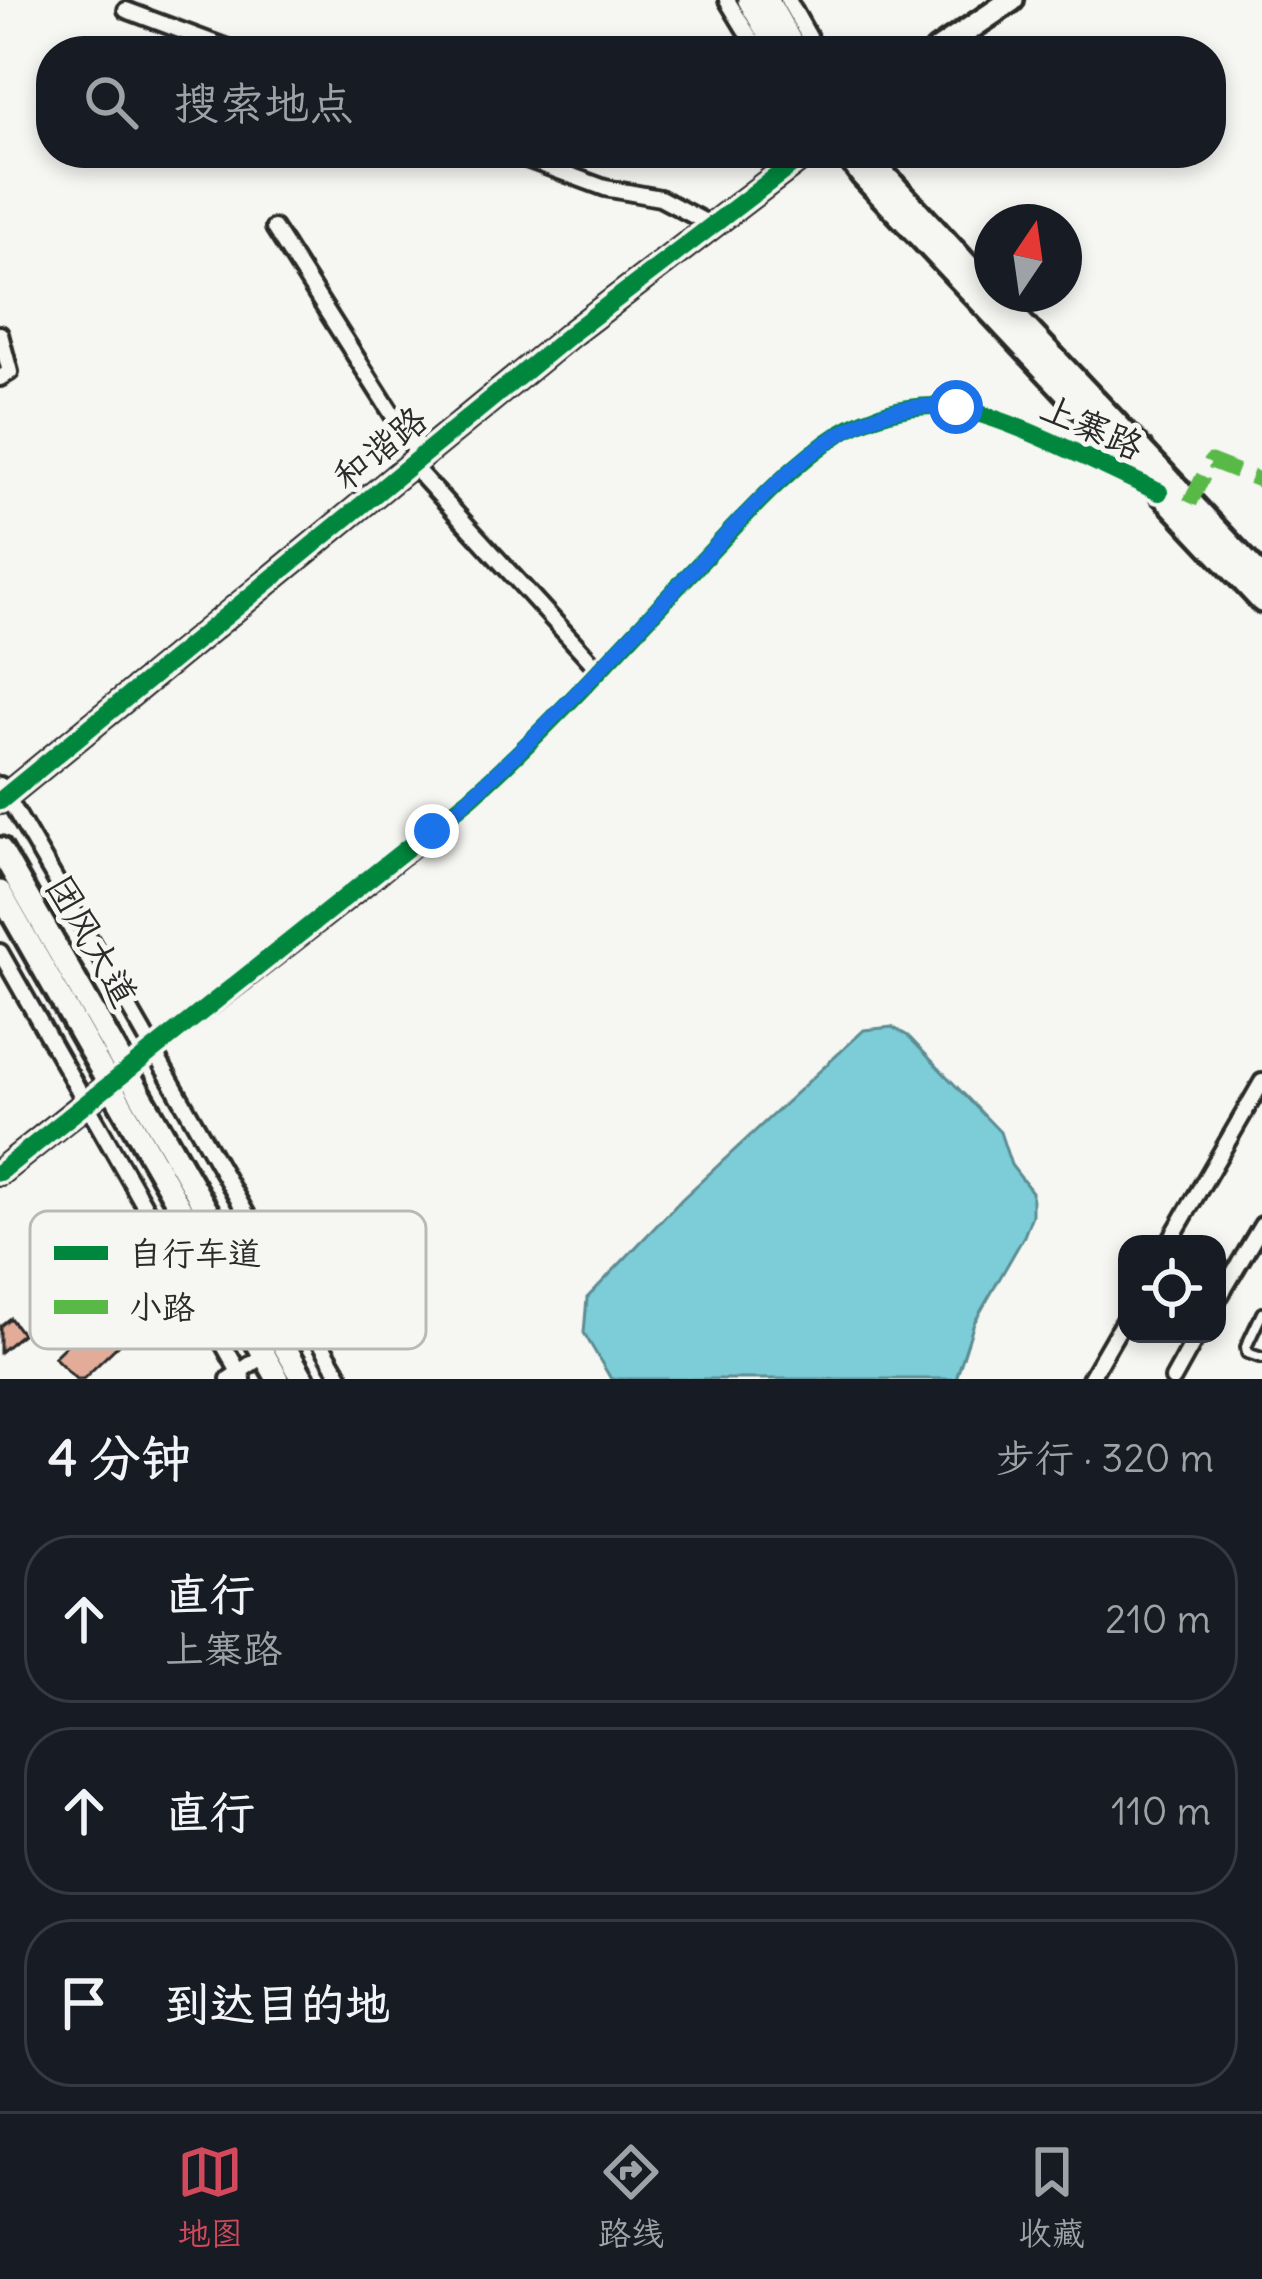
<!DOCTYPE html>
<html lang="zh">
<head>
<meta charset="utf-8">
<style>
	body { margin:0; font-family:Delius,"LXGW WenKai TC",sans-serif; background:#20242c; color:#f1f3f6 }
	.controls { position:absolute; right:36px; bottom:36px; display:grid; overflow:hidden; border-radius:24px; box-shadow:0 6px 18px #0003 }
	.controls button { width:108px; height:108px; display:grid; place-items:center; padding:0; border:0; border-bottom:3px solid #363941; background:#171b24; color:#f1f3f6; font:60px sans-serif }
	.compass { position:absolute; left:974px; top:204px; width:108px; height:108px; border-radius:50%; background:#171b24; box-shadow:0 6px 18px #0003; rotate:13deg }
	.stop { position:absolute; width:36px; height:36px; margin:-27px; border:9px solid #1a73e8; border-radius:50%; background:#fff }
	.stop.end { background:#1a73e8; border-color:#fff; box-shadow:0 3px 12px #0008 }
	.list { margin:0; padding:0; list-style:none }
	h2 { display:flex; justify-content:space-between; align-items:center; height:156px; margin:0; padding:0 48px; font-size:51px }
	h2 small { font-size:39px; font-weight:400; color:#9ea1a6 }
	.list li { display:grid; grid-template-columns:78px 1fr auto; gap:36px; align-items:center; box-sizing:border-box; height:168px; margin:0 24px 24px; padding:0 24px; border:3px solid #363941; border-radius:48px }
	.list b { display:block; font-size:45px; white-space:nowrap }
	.list p { margin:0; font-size:39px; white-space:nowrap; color:#9ea1a6 }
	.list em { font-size:39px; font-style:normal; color:#9ea1a6 }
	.icon { flex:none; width:66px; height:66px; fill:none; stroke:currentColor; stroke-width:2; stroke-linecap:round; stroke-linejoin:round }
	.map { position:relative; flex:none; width:1262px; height:1379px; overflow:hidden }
	.search { position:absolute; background:#171b24; box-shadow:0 6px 18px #0003; left:36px; right:36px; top:36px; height:132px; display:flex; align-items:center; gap:30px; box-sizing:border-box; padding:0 42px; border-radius:48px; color:#9ea1a6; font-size:45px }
	.sheet { height:732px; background:#171b24 }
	nav { display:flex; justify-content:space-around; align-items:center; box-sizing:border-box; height:168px; border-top:3px solid #363941; background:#171b24; font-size:33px; color:#9ea1a6 }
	nav a { display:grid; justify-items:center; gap:6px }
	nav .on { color:#d1495b }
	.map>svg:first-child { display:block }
	.water { fill:#7ccdd7; stroke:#5c8c92; stroke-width:3 }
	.building { fill:#e2ac98; stroke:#2b2b2b; stroke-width:3 }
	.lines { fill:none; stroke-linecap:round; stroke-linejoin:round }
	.lane-casing { stroke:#2b2b2b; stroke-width:16 }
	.street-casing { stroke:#2b2b2b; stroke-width:22 }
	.secondary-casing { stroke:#2b2b2b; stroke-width:30 }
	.primary-casing { stroke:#2b2b2b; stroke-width:30 }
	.lane { stroke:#f6f6f2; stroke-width:8 }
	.street { stroke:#f6f6f2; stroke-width:14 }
	.secondary { stroke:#f6f6f2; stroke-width:21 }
	.primary { stroke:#f6f6f2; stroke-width:21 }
	.quiet { stroke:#58b947; stroke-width:15; stroke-dasharray:30 15; stroke-linecap:butt }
	.cycleway-casing { stroke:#f6f6f2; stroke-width:26 }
	.cycleway { stroke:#00873e; stroke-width:18 }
	.route { stroke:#1a73e8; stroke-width:15 }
	.labels { text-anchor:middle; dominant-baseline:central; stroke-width:10; stroke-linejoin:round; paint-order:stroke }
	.street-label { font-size:36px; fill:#2b2b2b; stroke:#f6f6f2 }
	.key { fill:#f6f6f2; stroke:#b9b9b6; stroke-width:3 }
	.key-label { font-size:33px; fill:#2b2b2b }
</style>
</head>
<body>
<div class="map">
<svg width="1262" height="1379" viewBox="0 0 1262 1379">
	<rect width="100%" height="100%" fill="#f6f6f2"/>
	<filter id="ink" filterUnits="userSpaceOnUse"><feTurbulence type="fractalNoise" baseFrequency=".00833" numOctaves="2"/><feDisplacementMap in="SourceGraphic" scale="24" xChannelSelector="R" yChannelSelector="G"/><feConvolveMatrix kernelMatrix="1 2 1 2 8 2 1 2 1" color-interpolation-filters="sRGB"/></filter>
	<g filter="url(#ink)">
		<path class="water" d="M892 1027 908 1036 1000 1132 1011 1165 1032 1192V1215L1024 1236 974 1323 956 1379H611L584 1333 587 1298 682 1199 864 1030Z"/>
		<g class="building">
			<path d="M110 1302 136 1328 83 1379H76L54 1357Z"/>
			<path d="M10 1318 22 1334 0 1352V1326Z"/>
		</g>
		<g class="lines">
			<defs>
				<path id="lane" d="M1262 1313 1246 1347 1247 1353 1262 1358"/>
				<g id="street">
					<path d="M727 0 758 51"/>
					<path d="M788 0 817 51"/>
					<path d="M126 10 236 51"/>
					<path d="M510 153 605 188 660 198 713 226"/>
					<path d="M274 228 420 458"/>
					<path d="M0 334 10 372 0 378"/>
					<path d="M412 465 598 669"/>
					<path d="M0 785C117 982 226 1182 342 1379"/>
					<path d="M0 952 243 1379"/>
					<path d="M125 1073C251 974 383 879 501 771 572 706 635 630 702 561 753 508 820 429 893 411 972 391 1077 456 1149 488"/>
					<path d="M1168 1244 1262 1082"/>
					<path d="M1217 1301 1262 1225"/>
					<path d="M229 1379 264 1355"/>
					<path d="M1090 1379 1127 1315"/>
					<path d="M1173 1379 1198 1334"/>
				</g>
				<g id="secondary">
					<path d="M749 0 778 51"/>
					<path d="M767 0 796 51"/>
					<path d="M937 51 1012 0"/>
					<path d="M846 153 862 175 1262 601"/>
					<path d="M864 153 992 292"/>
					<path d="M994 294 1262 578"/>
					<path d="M0 801 573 332 807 153"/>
					<path d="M0 1172 110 1084"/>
				</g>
				<g id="primary">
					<path d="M0 849 303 1379"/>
					<path d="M0 892 278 1379"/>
				</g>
			</defs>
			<use href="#lane" class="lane-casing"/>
			<use href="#street" class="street-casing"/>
			<use href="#secondary" class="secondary-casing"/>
			<use href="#primary" class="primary-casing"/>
			<use href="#lane" class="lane"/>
			<use href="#street" class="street"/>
			<use href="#secondary" class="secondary"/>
			<use href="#primary" class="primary"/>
			<path class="quiet" d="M1190 503 1211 461 1262 481"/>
			<defs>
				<g id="cycleway">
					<path d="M0 801 573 332 807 153"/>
					<path d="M0 1172 470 798C552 725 625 642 701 562 744 517 789 466 842 432 870 415 905 405 938 406 993 407 1105 468 1159 492"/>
				</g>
			</defs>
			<use href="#cycleway" class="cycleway-casing"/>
			<use href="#cycleway" class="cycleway"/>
		</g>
	</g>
	<g class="lines" filter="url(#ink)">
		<path class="route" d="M432 831C526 751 608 660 693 570 740 521 796 454 858 424 889 408 922 404 956 407"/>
	</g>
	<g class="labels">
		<g class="street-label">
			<text transform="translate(1092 427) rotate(24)">上寨路</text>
			<text transform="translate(380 448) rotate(-39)">和谐路</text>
			<text transform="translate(92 941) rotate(60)">团风大道</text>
		</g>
	</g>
	<rect x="30" y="1211" width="396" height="138" rx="18" class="key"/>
	<rect x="54" y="1246" width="54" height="14" fill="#00873e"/>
	<rect x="54" y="1300" width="54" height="14" fill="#58b947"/>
	<g class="key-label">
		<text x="129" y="1265">自行车道</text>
		<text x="129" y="1319">小路</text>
	</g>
</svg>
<div class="controls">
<button><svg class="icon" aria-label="locate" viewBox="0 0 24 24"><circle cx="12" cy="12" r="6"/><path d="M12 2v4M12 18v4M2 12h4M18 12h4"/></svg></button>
</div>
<svg class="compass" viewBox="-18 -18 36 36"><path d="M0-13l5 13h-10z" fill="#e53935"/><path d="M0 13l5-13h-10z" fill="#9ea1a6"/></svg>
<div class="stop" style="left:956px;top:407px"></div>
<div class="stop end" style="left:432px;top:831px"></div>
<div class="search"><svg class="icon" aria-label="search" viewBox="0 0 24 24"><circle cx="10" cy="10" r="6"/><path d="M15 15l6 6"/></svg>搜索地点</div>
</div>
<section class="sheet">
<h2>4 分钟<small>步行 · 320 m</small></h2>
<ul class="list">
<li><svg class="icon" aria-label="ahead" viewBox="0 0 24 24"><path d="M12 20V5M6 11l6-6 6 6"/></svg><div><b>直行</b><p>上寨路</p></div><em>210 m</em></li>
<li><svg class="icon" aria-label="ahead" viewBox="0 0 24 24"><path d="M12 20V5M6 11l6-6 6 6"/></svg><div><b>直行</b></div><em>110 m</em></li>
<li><svg class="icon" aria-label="arrive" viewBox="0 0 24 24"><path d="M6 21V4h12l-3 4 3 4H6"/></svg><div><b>到达目的地</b></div></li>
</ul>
</section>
<nav>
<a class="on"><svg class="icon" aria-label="map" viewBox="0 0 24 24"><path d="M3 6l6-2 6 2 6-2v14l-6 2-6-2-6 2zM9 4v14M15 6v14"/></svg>地图</a>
<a><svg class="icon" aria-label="directions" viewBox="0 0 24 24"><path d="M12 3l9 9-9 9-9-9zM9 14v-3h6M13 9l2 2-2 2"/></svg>路线</a>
<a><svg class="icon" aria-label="saved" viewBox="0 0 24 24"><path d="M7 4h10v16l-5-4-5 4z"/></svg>收藏</a>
</nav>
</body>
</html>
